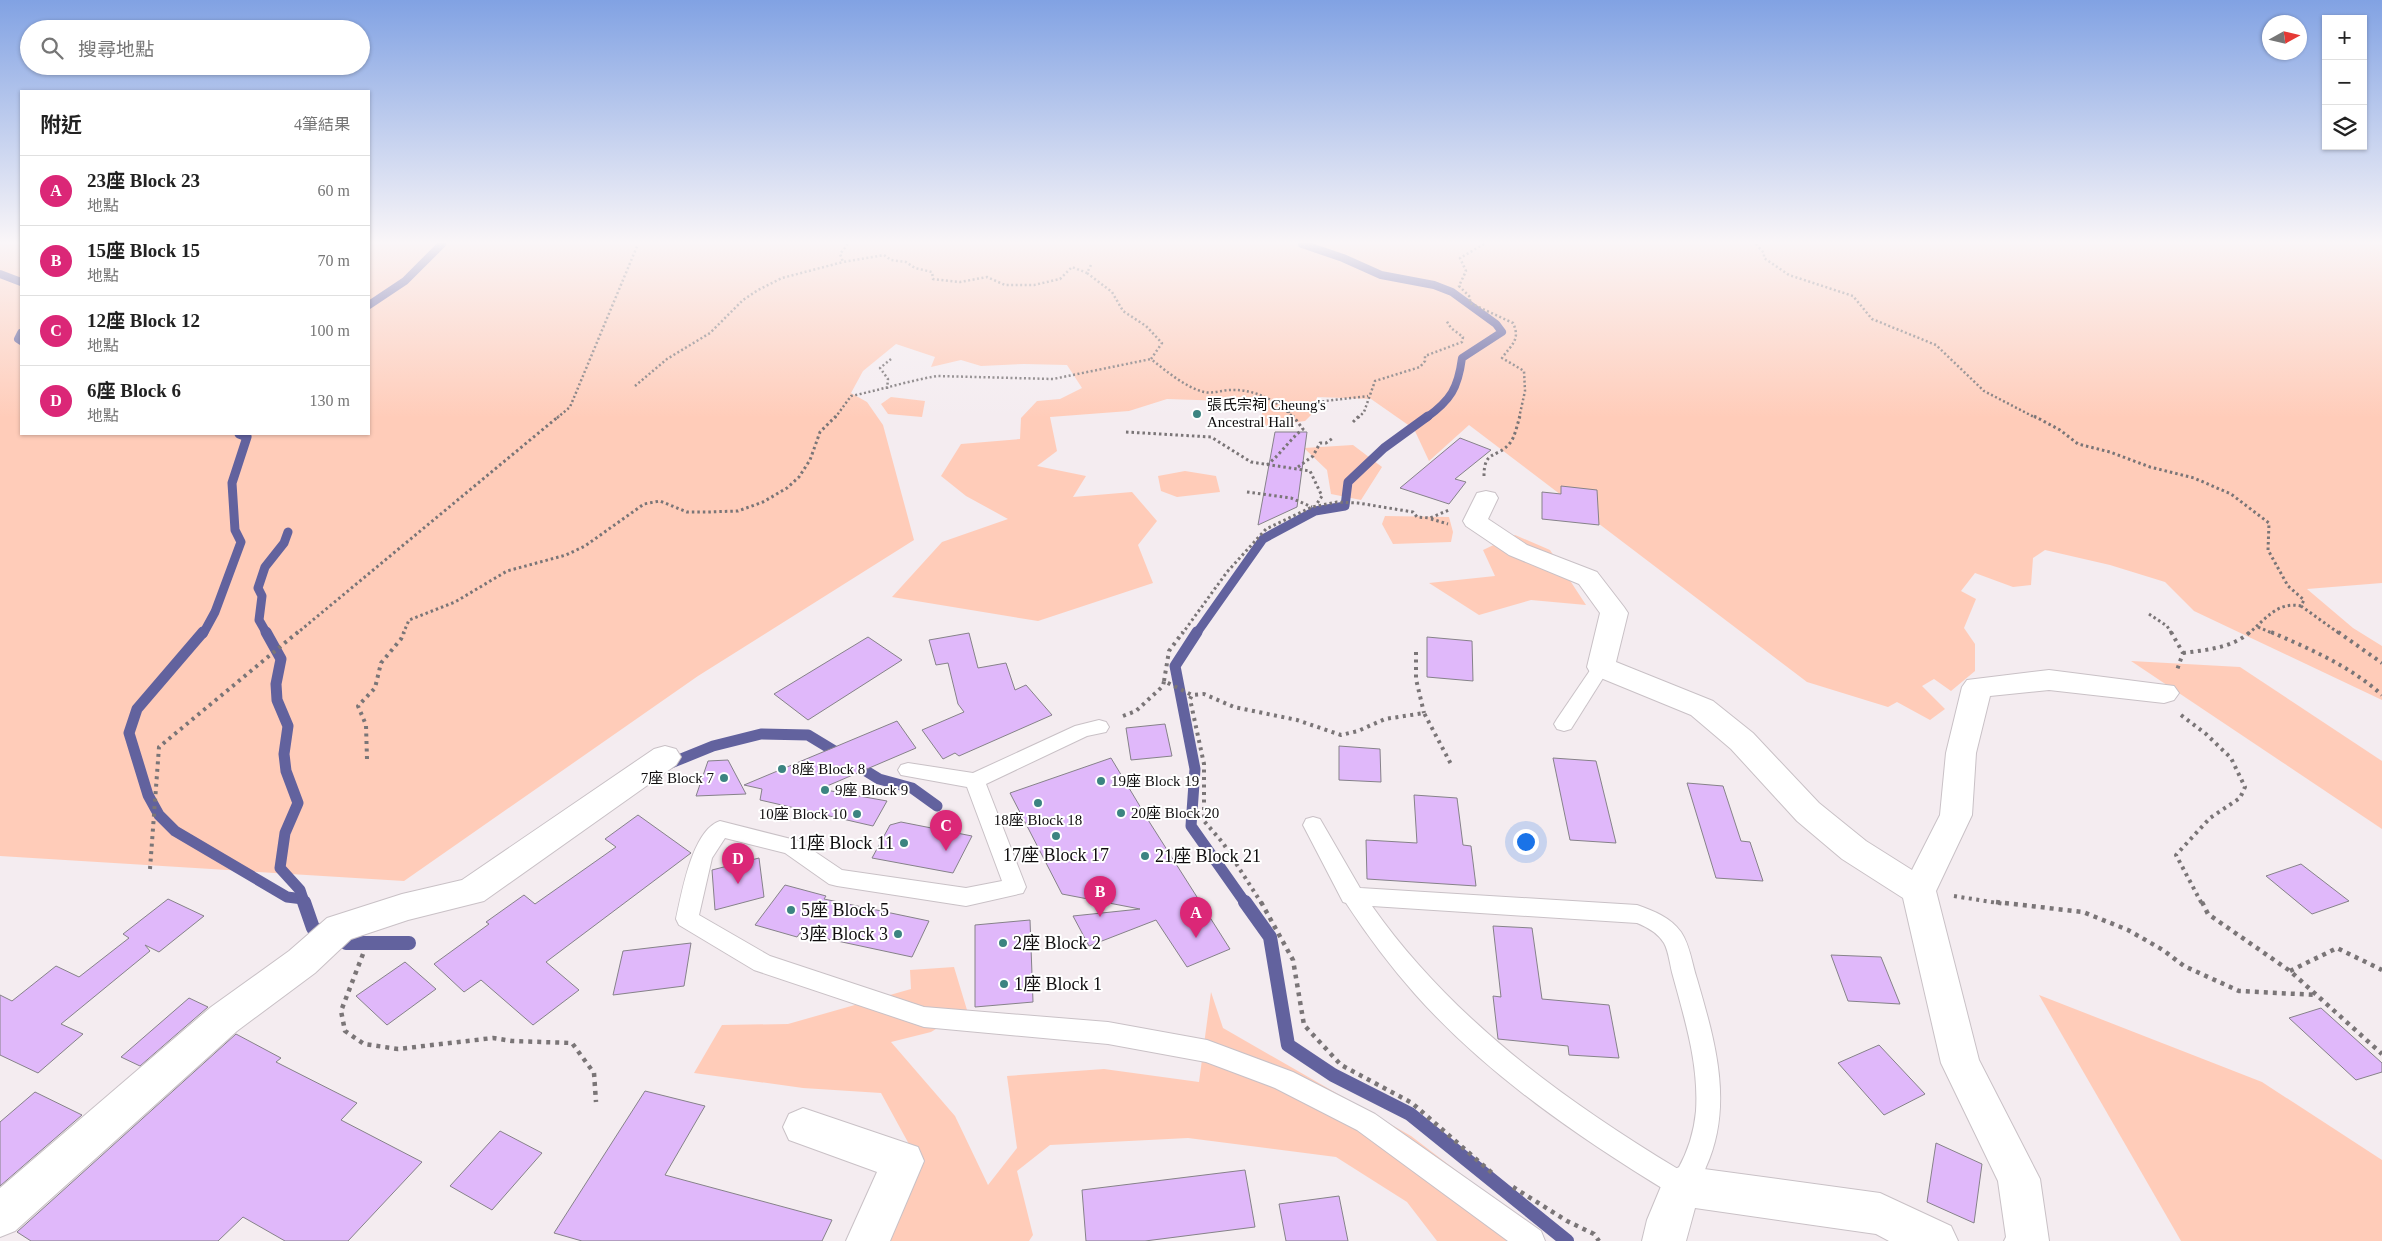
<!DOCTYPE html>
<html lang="zh-TW">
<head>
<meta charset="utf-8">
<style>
	body { margin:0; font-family:"Times New Roman","Noto Sans TC",serif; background:#f6f6f6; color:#222 }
	.controls { position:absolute; right:15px; top:15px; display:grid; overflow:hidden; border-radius:0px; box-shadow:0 1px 4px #0004 }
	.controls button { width:45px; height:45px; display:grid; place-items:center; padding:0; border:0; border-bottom:1px solid #e0e0e0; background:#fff; color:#222; font:25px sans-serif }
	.compass { position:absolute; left:2262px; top:15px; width:45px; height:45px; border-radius:50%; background:#fff; box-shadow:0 1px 4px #0004; rotate:82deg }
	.you { position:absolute; left:1525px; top:841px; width:18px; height:18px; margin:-12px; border:4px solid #fff; border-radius:50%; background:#1a73e8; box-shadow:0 0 0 8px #1a73e833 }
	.badge { display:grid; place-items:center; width:32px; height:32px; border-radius:50%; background:#db2777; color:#fff; font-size:16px; font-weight:700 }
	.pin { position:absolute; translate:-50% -41px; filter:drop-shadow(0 1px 2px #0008) }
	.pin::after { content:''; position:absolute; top:26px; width:18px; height:15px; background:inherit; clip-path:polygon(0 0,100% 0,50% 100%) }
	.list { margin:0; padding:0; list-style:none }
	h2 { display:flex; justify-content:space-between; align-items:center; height:65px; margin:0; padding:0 20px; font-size:21px }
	h2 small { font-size:16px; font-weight:400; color:#767676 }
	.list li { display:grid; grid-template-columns:32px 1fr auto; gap:15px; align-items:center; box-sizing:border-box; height:70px; padding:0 20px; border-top:1px solid #e0e0e0 }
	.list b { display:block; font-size:19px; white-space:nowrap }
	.list p { margin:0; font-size:16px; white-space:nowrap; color:#767676 }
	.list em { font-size:16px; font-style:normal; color:#767676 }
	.icon { flex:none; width:28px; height:28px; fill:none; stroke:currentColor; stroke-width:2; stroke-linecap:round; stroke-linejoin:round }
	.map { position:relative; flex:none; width:2382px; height:1241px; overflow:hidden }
	.search { position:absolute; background:#fff; box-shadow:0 1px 4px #0004; left:20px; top:20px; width:350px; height:55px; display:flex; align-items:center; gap:12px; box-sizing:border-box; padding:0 18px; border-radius:28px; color:#767676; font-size:19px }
	.panel { position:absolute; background:#fff; box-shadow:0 1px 4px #0004; left:20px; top:90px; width:350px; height:345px; border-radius:0px }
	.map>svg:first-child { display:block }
	.green { fill:#ffccb9 }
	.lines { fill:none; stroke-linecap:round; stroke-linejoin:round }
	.stream-far3 { stroke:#62629e; stroke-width:8 }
	.stream-far2 { stroke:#62629e; stroke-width:9 }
	.stream-far1 { stroke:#62629e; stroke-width:11 }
	.stream { stroke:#62629e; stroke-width:14 }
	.building { fill:#e0b8fa; stroke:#868289 }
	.lane-casing { stroke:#c9c1c6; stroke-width:2 }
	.street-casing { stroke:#c9c1c6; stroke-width:2 }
	.path-far3 { stroke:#7a7577; stroke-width:2.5; stroke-dasharray:2 2.5; stroke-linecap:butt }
	.path-far2 { stroke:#7a7577; stroke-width:3; stroke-dasharray:2.5 3; stroke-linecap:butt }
	.path-far1 { stroke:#7a7577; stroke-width:4; stroke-dasharray:3 4.5; stroke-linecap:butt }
	.path { stroke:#7a7577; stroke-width:4.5; stroke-dasharray:4 5; stroke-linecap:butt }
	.lane { fill:#fff; fill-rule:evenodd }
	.street { fill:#fff; fill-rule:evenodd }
	.poi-dot { fill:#3c8481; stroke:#fff; stroke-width:2 }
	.labels { text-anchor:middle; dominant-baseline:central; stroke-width:4; stroke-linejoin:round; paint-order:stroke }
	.poi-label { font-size:15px; fill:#0f0d0e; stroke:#fff; text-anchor:start }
	.near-poi-label { font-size:18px; fill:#0f0d0e; stroke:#fff; text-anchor:start }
</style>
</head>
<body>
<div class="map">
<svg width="2382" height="1241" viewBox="0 0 2382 1241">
	<rect width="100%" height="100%" fill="#f4ecf0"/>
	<g class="green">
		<path d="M0 244H21V434H369V244H2382V583L2307 589 2353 628 2382 646V700L2194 611 2165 582 2110 565 2045 550 2033 558 2031 585 2013 587 1975 573 1961 591 1976 599 1964 628 1975 644V671L1951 691 1934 679 1922 686 1945 709 1930 720 1897 702 1888 707 1807 682 1469 425 1429 461 1414 429 1371 399 1317 397 1318 408 1305 421 1266 426 1260 407 1226 401 1167 399 1129 411 1050 417 1057 451 1037 466 1086 476 1073 497 1132 492 1157 521 1138 545 1153 583 1038 621 892 597 942 542 1008 519 966 496 941 476 961 444 1020 439 1021 418 1037 401 1060 399 1082 388 1067 365 1024 364 981 366 961 360 931 367 935 357 896 344 863 371 851 393 867 402 883 425 914 540 698 676 404 881 0 856Z"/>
		<path d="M891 397 925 401 922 417 888 414 881 404Z"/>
		<path d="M1353 445 1382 467 1361 500 1331 494 1327 470 1304 448Z"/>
		<path d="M1185 471 1216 476 1220 492 1177 497 1161 491 1158 476Z"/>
		<path d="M1385 516 1449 517 1453 532 1451 542 1393 544 1382 524Z"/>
		<path d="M1515 535 1550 550 1586 605 1531 600 1479 615 1429 583 1495 576 1483 550Z"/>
		<path d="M2131 661 2240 667 2382 761V829Z"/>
		<path d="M954 967 967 1010 931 1032 891 1042 955 1116 988 1185 1017 1148 1007 1076 1104 1069 1199 1082 1211 992 1223 1028 1411 1136 1525 1223 1529 1241H1437L1407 1202 1336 1157 1188 1138 1050 1145 1017 1171 1033 1235 1029 1241H890L898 1209 922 1168 881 1093 803 1088 694 1073 722 1025 788 1024 911 989 910 970Z"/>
		<path d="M2039 995 2262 1082 2382 1160V1241H2181Z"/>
	</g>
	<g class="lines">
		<g class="stream-far3">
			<path d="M1302 244 1343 258 1381 275 1434 285 1452 292 1496 324 1502 332 1462 358C1458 388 1451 400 1426 418"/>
			<path d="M0 274 21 282"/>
			<path d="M369 305 405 281 442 244"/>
			<path d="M21 333 18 339 21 341"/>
		</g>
		<g class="stream-far2">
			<path d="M203 634 215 612 241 542 235 530 232 483 247 437 239 434"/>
			<path d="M267 634 259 620 262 596 258 588 265 567 284 543 288 532"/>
			<path d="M1196 634 1263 539 1315 511 1345 506 1348 482 1384 448 1428 416"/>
		</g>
		<g class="stream-far1">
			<path d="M203 632 137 709 129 733 148 795 159 815 175 831 287 897 303 899 305 904"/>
			<path d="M266 632 281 659 276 684 277 700 288 726 284 754 286 771 298 803 285 833 280 868 300 890 303 899"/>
			<path d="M1197 632 1175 666 1195 769 1191 826 1246 904"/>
			<path d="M853 763 879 779 912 788 937 806"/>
			<path d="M666 765 713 746 761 734 808 735 841 755"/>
		</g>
		<g class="stream">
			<path d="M304 902 313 928 346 943H409"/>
			<path d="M1245 902 1270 937 1288 1045 1333 1075 1410 1114 1567 1241"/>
		</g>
	</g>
	<g class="building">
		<path d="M1275 432H1307L1297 507 1258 525Z"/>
		<path d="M1460 438 1491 450 1455 479 1466 482 1449 504 1400 488Z"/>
		<path d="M1561 486 1597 490 1599 525 1542 519V492L1561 494Z"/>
		<path d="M969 633 978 668 1006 663 1015 690 1026 685 1052 715 959 756 955 753 943 759 922 730 964 712 958 704 948 663 936 665 929 640Z"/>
		<path d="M868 637 902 660 808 720 774 694Z"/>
		<path d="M1427 637 1472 641 1473 681 1427 677Z"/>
		<path d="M897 721 916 748 820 789 887 801 873 826 760 800 762 789 744 785Z"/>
		<path d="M1165 724 1172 756 1131 760 1126 728Z"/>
		<path d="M1339 746 1380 749 1381 782 1339 780Z"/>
		<path d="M1111 758 1150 823 1230 949 1187 967 1156 920 1089 946 1073 916 1140 909 1062 894 1010 793Z"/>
		<path d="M1553 758 1596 761 1616 843 1570 840Z"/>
		<path d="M728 760 746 794 696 796 708 761Z"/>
		<path d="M1687 783 1723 786 1741 841 1750 842 1763 881 1716 878Z"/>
		<path d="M1414 795 1457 798 1463 845 1471 846 1476 886 1367 879 1366 840 1417 843Z"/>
		<path d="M638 815 691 853 546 962 579 990 533 1025 481 980 464 992 434 964 489 924 486 922 524 895 535 904 616 847 605 839Z"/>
		<path d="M901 822 972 836 953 873 872 858 890 825Z"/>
		<path d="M759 858 764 897 715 910 712 870Z"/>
		<path d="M2301 864 2349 901 2312 914 2266 876Z"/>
		<path d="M785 885 826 896 824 899 929 921 912 957 800 933 797 937 755 925Z"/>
		<path d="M168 899 204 916 159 952 145 945 150 951 61 1024 83 1034 38 1073 0 1055V995L12 1001 56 966 79 977 129 938 123 934Z"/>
		<path d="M1030 920 1033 1002 975 1007V925Z"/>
		<path d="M1493 926 1532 928 1542 999 1609 1005 1619 1058 1569 1055 1568 1046 1498 1039 1493 996 1501 997Z"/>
		<path d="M691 943 684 986 613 995 623 951Z"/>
		<path d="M1831 955 1881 957 1900 1004 1848 1001Z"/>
		<path d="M405 962 436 989 387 1025 356 996Z"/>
		<path d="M189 998 208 1007 140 1066 121 1057Z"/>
		<path d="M2321 1008 2382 1063V1072L2356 1080 2289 1018Z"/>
		<path d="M236 1034 281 1058 276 1062 357 1103 341 1120 422 1162 348 1241H285L243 1217 218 1241H31L17 1232Z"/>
		<path d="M1879 1045 1925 1094 1884 1115 1838 1063Z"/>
		<path d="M645 1091 705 1106 665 1175 832 1220 822 1241H582L554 1233Z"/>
		<path d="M35 1092 82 1115 0 1186V1122Z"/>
		<path d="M500 1131 542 1153 492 1210 450 1186Z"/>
		<path d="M1936 1143 1982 1164 1974 1223 1927 1202Z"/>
		<path d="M1245 1170 1255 1227 1145 1241H1086L1082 1190Z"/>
		<path d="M1339 1196 1348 1241H1286L1279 1204Z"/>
	</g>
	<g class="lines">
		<defs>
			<g id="lane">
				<path d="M1601 661 1607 663 1610 667 1571 729 1564 731 1557 729 1554 724 1557 719 1595 663Z"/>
				<path d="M1099 720 1106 722 1109 727 1106 732 1087 736 986 784 1026 887 1023 893 966 906 837 886 829 884 785 853 725 838 712 858 699 915 770 956 924 1007 1108 1022 1207 1040 1293 1072 1375 1114 1541 1231 1545 1241H1508L1357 1130 1275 1088 1206 1062 1108 1044 924 1027 754 970 679 925 676 919C682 893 692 830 720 821L799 841 842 870 966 888 1002 881 967 787 901 775 898 770 901 765 908 763 973 773 1075 726Z"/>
				<path d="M1313 817 1320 819 1360 888 1637 905C1654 911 1670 917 1681 932 1690 945 1692 964 1697 979 1715 1041 1734 1105 1706 1167 1701 1181 1696 1194 1682 1199L1673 1195C1580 1138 1488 1076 1415 994 1390 966 1367 935 1346 903L1343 902 1303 825 1306 819ZM1372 906 1637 923C1647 927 1658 933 1664 943 1669 952 1670 966 1673 976 1685 1020 1699 1065 1696 1111 1694 1132 1688 1151 1678 1169 1562 1099 1451 1018 1372 906Z"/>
			</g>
			<g id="street">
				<path d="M1486 491 1495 493 1498 498 1488 519 1527 545 1597 572 1624 607 1628 613 1616 662 1713 701 1753 733 1819 803 1866 841 1912 870 1940 815 1946 753 1962 687 1967 680 2049 670 2174 686 2179 693 2174 700 2164 703 2049 690 1990 696 1976 753 1972 815 1936 891 1979 1060 2040 1179 2049 1241H2004L2006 1237 1998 1181 1941 1063 1903 898 1842 859 1797 821 1731 749 1691 715 1591 674 1587 667 1600 613 1579 584 1509 555 1466 526 1463 521 1477 493Z"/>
				<path d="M665 746 676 749 681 757 676 765 484 901 408 920 351 939 315 973 237 1031 15 1231 0 1237V1188L211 1007 289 951 327 918 402 894 462 880 654 749Z"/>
				<path d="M803 1108 918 1147 924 1161 890 1241H846L877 1172 789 1140 783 1127 789 1114Z"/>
				<path d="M1682 1166 1880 1193 1951 1226 1958 1241H1889L1876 1234 1695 1208 1686 1241H1642L1647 1220 1667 1172Z"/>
			</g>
		</defs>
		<use href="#lane" class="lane-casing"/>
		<use href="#street" class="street-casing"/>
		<g class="path-far3">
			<path d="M848 244 840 254 843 262 884 255 891 260 906 262 915 268 932 272 933 279 960 282 987 277 1005 285H1034L1060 279 1072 267 1087 273"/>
			<path d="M1484 244 1460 258 1466 271 1459 286 1470 297V303L1513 323C1521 340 1511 345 1502 358L1524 371 1525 391 1519 418"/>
			<path d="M1756 244 1764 253V258L1789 275 1853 296 1872 319 1936 345 1984 391 2036 418"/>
			<path d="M1091 265 1087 273 1112 292 1123 311 1146 326 1162 343 1151 359C1166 371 1185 387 1204 392 1213 394 1222 390 1231 390 1255 389 1278 401 1294 418"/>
			<path d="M635 386 667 359 710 333 743 300 758 290 782 278 843 262"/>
			<path d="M887 389 888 379 880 368 891 359"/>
			<path d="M1288 412 1317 402 1368 396"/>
			<path d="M557 418 570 407 638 244"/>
			<path d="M835 418 851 396C880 390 908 381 937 376L1053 379 1151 359"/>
			<path d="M1358 418 1364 412 1375 381 1420 367 1425 361V356L1462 342 1463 337 1451 328 1446 320"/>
		</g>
		<g class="path-far2">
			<path d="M2034 416 2060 430 2078 444 2110 452 2150 467 2194 478 2231 494 2269 523 2268 550 2288 586 2304 600 2301 606 2340 634"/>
			<path d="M1353 422 1359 416"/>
			<path d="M1126 432 1211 437 1251 462 1310 471 1322 496 1316 505"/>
			<path d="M1267 465C1281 454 1289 440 1303 429L1293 416"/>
			<path d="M1298 467 1313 456 1320 443H1326L1333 438"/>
			<path d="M1484 476C1484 449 1497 459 1510 443 1515 437 1517 425 1520 416"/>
			<path d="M1247 492 1291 498 1312 507"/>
			<path d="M1431 519 1448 524"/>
			<path d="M2149 614 2167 626 2172 634"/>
			<path d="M2258 627 2274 634"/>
			<path d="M296 634 559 416"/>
			<path d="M403 634 409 620 455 602 507 571 566 555 585 546 644 504 660 501 687 512H708L738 511 763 502 787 488 799 477 810 460 820 432 836 416"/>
			<path d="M1182 634 1227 572 1266 529 1312 507 1337 502 1358 503 1413 512 1417 517 1430 518 1449 510"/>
			<path d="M2248 634C2265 620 2277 601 2301 606"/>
		</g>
		<g class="path-far1">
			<path d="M2171 632 2183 653 2177 670"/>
			<path d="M2271 632C2310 649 2350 666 2382 695"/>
			<path d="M2338 632 2382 663"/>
			<path d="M1416 652V679L1424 713"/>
			<path d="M2183 653C2206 650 2232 648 2250 632"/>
			<path d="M1164 681 1169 651 1183 632"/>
			<path d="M2181 715 2206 734 2231 758 2245 787 2240 798 2210 818 2176 855 2202 904"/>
			<path d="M1123 716 1136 711 1163 686 1164 681 1192 695"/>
			<path d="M367 759 366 725 358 706 375 688 381 663 401 639 404 632"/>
			<path d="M150 869 159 747 298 632"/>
			<path d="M1954 896 2004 904"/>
			<path d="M1262 904 1223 843 1204 821V764L1190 699 1192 695 1204 694 1234 707 1297 720 1341 735 1358 731 1385 719 1424 713 1452 766"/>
		</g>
		<g class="path">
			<path d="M1261 902 1293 960 1304 1025 1341 1065 1412 1103 1492 1173"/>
			<path d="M1996 902 2083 912 2128 930 2163 950 2184 966 2239 991 2317 995"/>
			<path d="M2202 902 2208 914 2290 971 2382 1054"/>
			<path d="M363 954 341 1011 345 1031 364 1044 398 1049 493 1038 512 1041 572 1043 594 1073 596 1102"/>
			<path d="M2290 971 2337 948 2382 970"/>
			<path d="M1513 1187 1567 1221 1594 1234 1599 1241"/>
		</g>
		<use href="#lane" class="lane"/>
		<use href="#street" class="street"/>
	</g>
	<linearGradient id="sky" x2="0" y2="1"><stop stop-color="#81a2e3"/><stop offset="0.58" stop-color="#faf6f8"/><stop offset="1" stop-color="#faf6f8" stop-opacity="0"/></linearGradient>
	<rect width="2382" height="418" fill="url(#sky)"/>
	<g class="poi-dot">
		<circle cx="1197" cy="414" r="5"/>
		<circle cx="782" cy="769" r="5"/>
		<circle cx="724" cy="778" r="5"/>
		<circle cx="1101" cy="781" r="5"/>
		<circle cx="825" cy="790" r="5"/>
		<circle cx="1038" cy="803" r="5"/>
		<circle cx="1121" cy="813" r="5"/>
		<circle cx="857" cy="814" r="5"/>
		<circle cx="1056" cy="836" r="5"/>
		<circle cx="904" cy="843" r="5"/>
		<circle cx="1145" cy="856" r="5"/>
		<circle cx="791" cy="910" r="5"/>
		<circle cx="898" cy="934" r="5"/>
		<circle cx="1003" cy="943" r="5"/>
		<circle cx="1004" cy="984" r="5"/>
	</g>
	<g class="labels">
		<g class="poi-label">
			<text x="1207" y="405">張氏宗祠 Cheung's<tspan x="1207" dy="17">Ancestral Hall</tspan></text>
			<text x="792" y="769">8座 Block 8</text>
			<text x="714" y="778" text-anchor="end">7座 Block 7</text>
			<text x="1111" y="781">19座 Block 19</text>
			<text x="835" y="790">9座 Block 9</text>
			<text x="1131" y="813">20座 Block 20</text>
			<text x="847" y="814" text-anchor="end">10座 Block 10</text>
			<text x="1038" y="820" text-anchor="middle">18座 Block 18</text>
		</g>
		<g class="near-poi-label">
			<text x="894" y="843" text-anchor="end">11座 Block 11</text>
			<text x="1056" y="855" text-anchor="middle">17座 Block 17</text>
			<text x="1155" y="856">21座 Block 21</text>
			<text x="801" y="910">5座 Block 5</text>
			<text x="888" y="934" text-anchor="end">3座 Block 3</text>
			<text x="1013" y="943">2座 Block 2</text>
			<text x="1014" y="984">1座 Block 1</text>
		</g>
	</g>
</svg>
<div class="controls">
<button>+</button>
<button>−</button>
<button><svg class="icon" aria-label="layers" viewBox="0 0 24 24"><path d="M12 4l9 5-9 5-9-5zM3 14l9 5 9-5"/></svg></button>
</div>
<svg class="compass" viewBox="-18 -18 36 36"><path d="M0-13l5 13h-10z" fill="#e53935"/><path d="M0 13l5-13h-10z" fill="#767676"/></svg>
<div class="you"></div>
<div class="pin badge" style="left:1196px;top:938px">A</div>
<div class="pin badge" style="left:1100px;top:917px">B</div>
<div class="pin badge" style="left:946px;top:851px">C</div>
<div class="pin badge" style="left:738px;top:884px">D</div>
<div class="search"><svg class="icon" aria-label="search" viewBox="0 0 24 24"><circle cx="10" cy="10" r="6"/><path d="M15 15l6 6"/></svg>搜尋地點</div>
<section class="panel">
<h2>附近<small>4筆結果</small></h2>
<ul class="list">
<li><span class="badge">A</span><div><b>23座 Block 23</b><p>地點</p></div><em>60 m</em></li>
<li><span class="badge">B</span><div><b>15座 Block 15</b><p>地點</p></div><em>70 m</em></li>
<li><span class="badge">C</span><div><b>12座 Block 12</b><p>地點</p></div><em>100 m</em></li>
<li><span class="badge">D</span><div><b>6座 Block 6</b><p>地點</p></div><em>130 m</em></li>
</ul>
</section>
</div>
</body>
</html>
